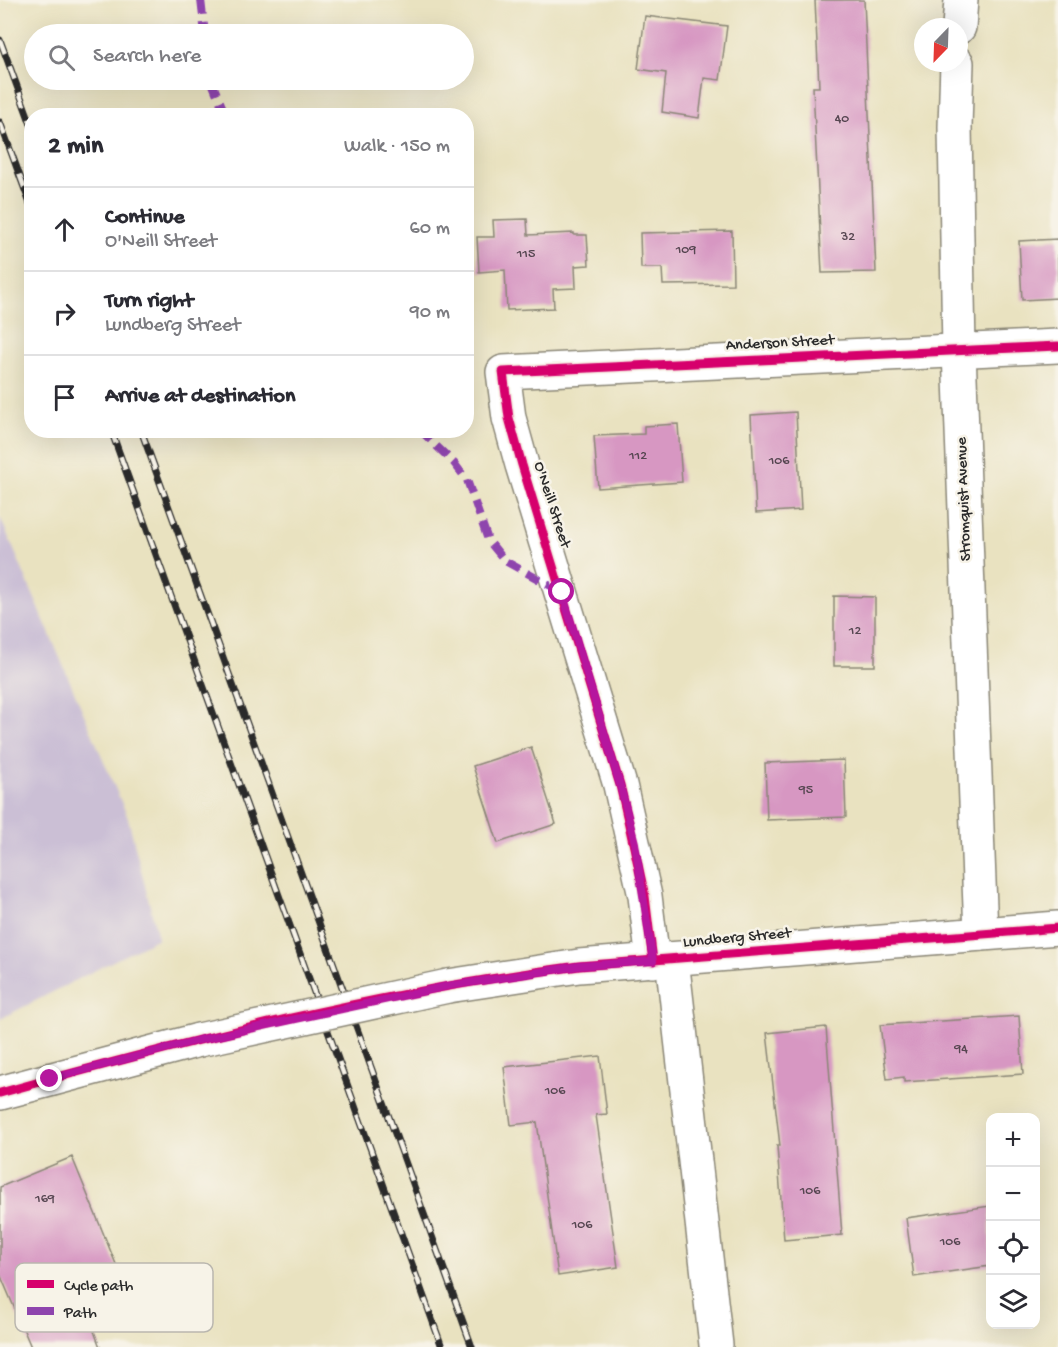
<!DOCTYPE html>
<html lang="en">
<head>
<meta charset="utf-8">
<style>
	body { margin:0; font-family:"Gochi Hand",sans-serif; background:#f7f7f7; color:#2b2b33 }
	.controls { position:absolute; right:18px; bottom:18px; display:grid; overflow:hidden; border-radius:12px; box-shadow:0 6px 24px #0002 }
	.controls button { width:54px; height:54px; display:grid; place-items:center; padding:0; border:0; border-bottom:2px solid #e1e1e2; background:#fff; color:#2b2b33; font:30px sans-serif }
	.compass { position:absolute; left:914px; top:18px; width:54px; height:54px; border-radius:50%; background:#fff; box-shadow:0 6px 24px #0002; rotate:203deg }
	.stop { position:absolute; width:18px; height:18px; margin:-14px; border:4px solid #b5179e; border-radius:50%; background:#fff }
	.stop.end { background:#b5179e; border-color:#fff; box-shadow:0 2px 6px #0008 }
	.list { margin:0; padding:0; list-style:none }
	h2 { display:flex; justify-content:space-between; align-items:center; height:78px; margin:0; padding:0 24px; font-size:26px }
	h2 small { font-size:20px; font-weight:400; color:#7c7c81 }
	.list li { display:grid; grid-template-columns:39px 1fr auto; gap:18px; align-items:center; box-sizing:border-box; height:84px; padding:0 24px; border-top:2px solid #e1e1e2 }
	.list b { display:block; font-size:22px; white-space:nowrap }
	.list p { margin:0; font-size:20px; white-space:nowrap; color:#7c7c81 }
	.list em { font-size:20px; font-style:normal; color:#7c7c81 }
	.icon { flex:none; width:33px; height:33px; fill:none; stroke:currentColor; stroke-width:2; stroke-linecap:round; stroke-linejoin:round }
	.map { position:relative; flex:none; width:1058px; height:1347px; overflow:hidden }
	.search { position:absolute; background:#fff; box-shadow:0 6px 24px #0002; left:24px; top:24px; width:450px; height:66px; display:flex; align-items:center; gap:15px; box-sizing:border-box; padding:0 21px; border-radius:33px; color:#7c7c81; font-size:22px }
	.panel { position:absolute; background:#fff; box-shadow:0 6px 24px #0002; left:24px; top:108px; width:450px; height:330px; border-radius:24px }
	.map>svg:first-child { display:block }
	.industrial { fill:#cbbfd5 }
	.building { fill:#d797c2 }
	.lines { fill:none; stroke-linecap:round; stroke-linejoin:round }
	.minor-casing { stroke:#8a8676; stroke-width:36 }
	.minor { stroke:#fff; stroke-width:33 }
	.rail-casing { stroke:#2b2b2b; stroke-width:7 }
	.rail { stroke:#f7f3e8; stroke-width:4.5; stroke-dasharray:14; stroke-linecap:butt }
	.minor-bridge-casing { stroke:#8a8676; stroke-width:36; stroke-linecap:butt }
	.minor-bridge { stroke:#fff; stroke-width:33 }
	.quiet { stroke:#8e44ad; stroke-width:8; stroke-dasharray:15 8; stroke-linecap:butt }
	.cycleway-casing { stroke:#f7f3e8; stroke-width:13 }
	.cycleway { stroke:#d6006c; stroke-width:9 }
	.route { stroke:#b5179e; stroke-width:8 }
	.labels { text-anchor:middle; dominant-baseline:central; stroke-width:5; stroke-linejoin:round; paint-order:stroke }
	.number-label { font-size:14px; fill:#564651 }
	.street-label { font-size:16px; fill:#2b2b2b; stroke:#f7f3e8 }
	.key { fill:#f7f3e8; stroke:#bab7af; stroke-width:1.5 }
	.key-label { font-size:16px; fill:#2b2b2b }
</style>
</head>
<body>
<div class="map">
<svg width="1058" height="1347" viewBox="0 0 1058 1347">
	<rect width="100%" height="100%" fill="#f7f3e8"/>
	<filter id="ink" filterUnits="userSpaceOnUse"><feTurbulence type="fractalNoise" baseFrequency=".0167" numOctaves="2"/><feDisplacementMap in="SourceGraphic" scale="12" xChannelSelector="R" yChannelSelector="G"/><feConvolveMatrix kernelMatrix="1 2 1 2 8 2 1 2 1" color-interpolation-filters="sRGB"/></filter>
	<filter id="wash" filterUnits="userSpaceOnUse"><feTurbulence type="fractalNoise" baseFrequency=".008" numOctaves="4" result="noise"/><feDisplacementMap in="SourceGraphic" scale="24" xChannelSelector="R" yChannelSelector="G"/><feGaussianBlur stdDeviation="1.35" result="paint"/><feColorMatrix in="noise" values="0 0 0 0 0 0 0 0 0 0 0 0 0 0 0 0 0 1.4 0 .05"/><feComposite in="paint" operator="in"/></filter>
	<g filter="url(#wash)">
		<rect width="100%" height="100%" fill="#e9e2c0"/>
		<path class="industrial" d="M0 517 128 818 158 938 0 1019Z"/>
		<g id="blocks">
			<g class="building">
				<path d="M815 0H864L876 272 822 273 813 87H819Z"/>
				<path d="M645 16 727 26 720 80 704 78 699 118 662 112 666 73 638 69Z"/>
				<path d="M527 219 528 235 574 233V235H587L589 265 575 266 576 288 553 289 554 308 507 310 505 270 479 272 477 237H494L493 220Z"/>
				<path d="M732 231 733 284 663 285 662 268H641L640 233Z"/>
				<path d="M1058 239V298L1022 300 1019 241Z"/>
				<path d="M796 412 801 510 756 513 751 415Z"/>
				<path d="M678 424 682 482 598 488 594 436 644 434V426Z"/>
				<path d="M834 596 875 597V666H834Z"/>
				<path d="M531 747 556 824 498 843 473 766Z"/>
				<path d="M844 760 846 817 767 820 765 763Z"/>
				<path d="M1019 1016 1023 1074 904 1082V1077L887 1079 880 1025Z"/>
				<path d="M826 1027 842 1235 784 1240 777 1146H780L767 1033Z"/>
				<path d="M600 1056 607 1114 596 1115 618 1267 558 1276 537 1122 511 1125 504 1067Z"/>
				<path d="M72 1157 134 1308 92 1326 100 1347H31L0 1274V1187Z"/>
				<path d="M990 1206V1266L914 1277 906 1218Z"/>
			</g>
		</g>
	</g>
	<g filter="url(#ink)">
		<use href="#blocks" fill-opacity="0" stroke="#8a8676" stroke-width="1.5"/>
		<g class="lines">
			<defs>
				<g id="minor">
					<path d="M959 27 961 0"/>
					<path d="M957 63 955 127 959 351 981 934"/>
					<path d="M672 959 716 1345"/>
					<path d="M653 961 645 896 620 785 522 465 509 418 503 372 1058 346"/>
					<path d="M448 986 579 966 1058 928"/>
					<path d="M0 1093 199 1040"/>
				</g>
			</defs>
			<use href="#minor" class="minor-casing"/>
			<use href="#minor" class="minor"/>
			<defs>
				<g id="rail">
					<path d="M0 40 32 127"/>
					<path d="M0 122 32 209"/>
					<path d="M111 430 442 1347"/>
					<path d="M141 430 472 1347"/>
				</g>
			</defs>
			<use href="#rail" class="rail-casing"/>
			<use href="#rail" class="rail"/>
			<defs>
				<path id="minor-bridge" d="M199 1040 448 986"/>
			</defs>
			<use href="#minor-bridge" class="minor-bridge-casing"/>
			<use href="#minor-bridge" class="minor-bridge"/>
			<g class="quiet">
				<path d="M201 0 205 34"/>
				<path d="M211 80 226 116"/>
				<path d="M420 430 454 463 467 480 488 540 505 561 562 592"/>
			</g>
			<defs>
				<g id="cycleway">
					<path d="M653 961 645 896 620 785 522 465 509 418 503 372 1058 346"/>
					<path d="M0 1093C189 1040 383 991 579 966L1058 928"/>
				</g>
			</defs>
			<use href="#cycleway" class="cycleway-casing"/>
			<use href="#cycleway" class="cycleway"/>
		</g>
	</g>
	<g class="lines" filter="url(#ink)">
		<path class="route" d="M50 1079 199 1040 448 986 579 966 653 961 635 843 620 785 562 592"/>
	</g>
	<g class="labels">
		<g class="number-label">
			<text x="842" y="119">40</text>
			<text x="848" y="237">32</text>
			<text x="686" y="250">109</text>
			<text x="526" y="254">115</text>
			<text x="638" y="456">112</text>
			<text x="779" y="461">106</text>
			<text x="855" y="631">12</text>
			<text x="806" y="790">95</text>
			<text x="961" y="1049">94</text>
			<text x="555" y="1091">106</text>
			<text x="810" y="1191">106</text>
			<text x="45" y="1199">169</text>
			<text x="582" y="1225">106</text>
			<text x="950" y="1242">106</text>
		</g>
		<g class="street-label">
			<text transform="translate(780 344) rotate(-3)">Anderson Street</text>
			<text transform="translate(965 499) rotate(-92)">Stromquist Avenue</text>
			<text transform="translate(551 505) rotate(72)">O'Neill Street</text>
			<text transform="translate(737 939) rotate(-5)">Lundberg Street</text>
		</g>
	</g>
	<rect x="15" y="1263" width="198" height="69" rx="9" class="key"/>
	<rect x="27" y="1280" width="27" height="8" fill="#d6006c"/>
	<rect x="27" y="1307" width="27" height="8" fill="#8e44ad"/>
	<g class="key-label">
		<text x="64" y="1290">Cycle path</text>
		<text x="64" y="1317">Path</text>
	</g>
</svg>
<div class="controls">
<button>+</button>
<button>−</button>
<button><svg class="icon" aria-label="locate" viewBox="0 0 24 24"><circle cx="12" cy="12" r="6"/><path d="M12 2v4M12 18v4M2 12h4M18 12h4"/></svg></button>
<button><svg class="icon" aria-label="layers" viewBox="0 0 24 24"><path d="M12 4l9 5-9 5-9-5zM3 14l9 5 9-5"/></svg></button>
</div>
<svg class="compass" viewBox="-18 -18 36 36"><path d="M0-13l5 13h-10z" fill="#e53935"/><path d="M0 13l5-13h-10z" fill="#7c7c81"/></svg>
<div class="stop" style="left:562px;top:592px"></div>
<div class="stop end" style="left:50px;top:1079px"></div>
<div class="search"><svg class="icon" aria-label="search" viewBox="0 0 24 24"><circle cx="10" cy="10" r="6"/><path d="M15 15l6 6"/></svg>Search here</div>
<section class="panel">
<h2>2 min<small>Walk · 150 m</small></h2>
<ul class="list">
<li><svg class="icon" aria-label="ahead" viewBox="0 0 24 24"><path d="M12 20V5M6 11l6-6 6 6"/></svg><div><b>Continue</b><p>O'Neill Street</p></div><em>60 m</em></li>
<li><svg class="icon" aria-label="right" viewBox="0 0 24 24"><path d="M7 20v-9h11M14 6l5 5-5 5"/></svg><div><b>Turn right</b><p>Lundberg Street</p></div><em>90 m</em></li>
<li><svg class="icon" aria-label="arrive" viewBox="0 0 24 24"><path d="M6 21V4h12l-3 4 3 4H6"/></svg><div><b>Arrive at destination</b></div></li>
</ul>
</section>
</div>
</body>
</html>
